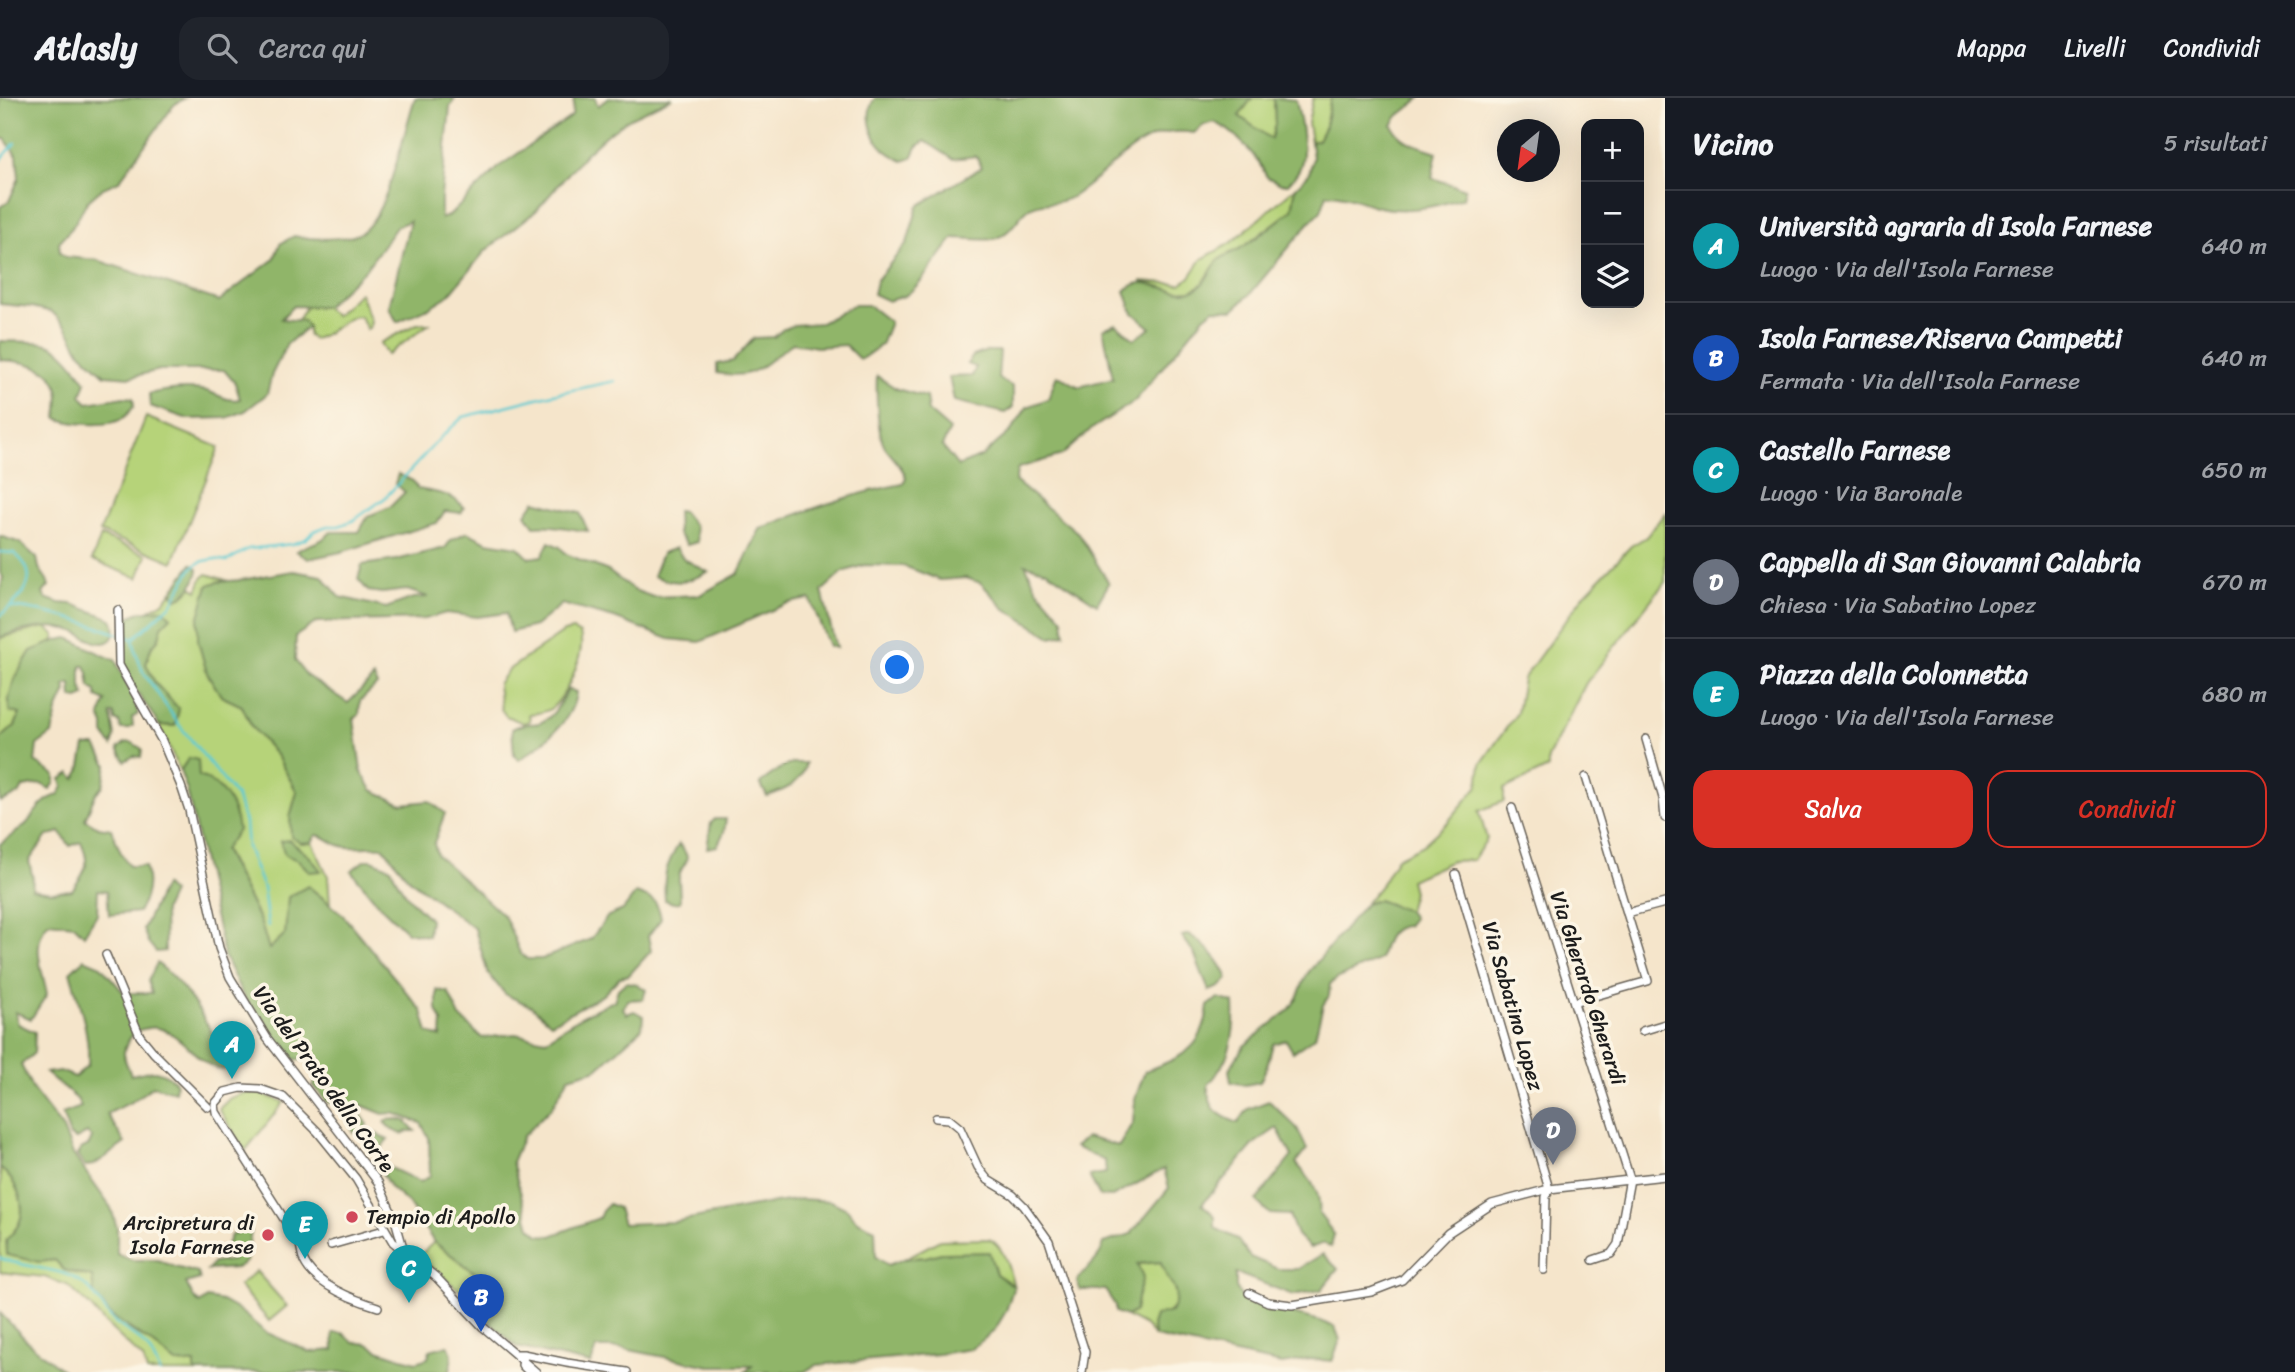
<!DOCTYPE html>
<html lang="it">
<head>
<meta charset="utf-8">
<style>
	body { margin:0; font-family:Sriracha,sans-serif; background:#20242c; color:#f1f3f6 }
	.controls { position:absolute; right:21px; top:21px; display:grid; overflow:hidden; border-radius:14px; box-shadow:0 7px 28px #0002 }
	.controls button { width:63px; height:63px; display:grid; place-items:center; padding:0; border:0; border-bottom:2px solid #363941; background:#171b24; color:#f1f3f6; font:35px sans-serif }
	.compass { position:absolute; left:1497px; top:21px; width:63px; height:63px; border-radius:50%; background:#171b24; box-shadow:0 7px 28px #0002; rotate:209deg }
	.you { position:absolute; left:898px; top:570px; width:24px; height:24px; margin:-18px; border:5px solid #fff; border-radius:50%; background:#1a73e8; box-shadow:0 0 0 10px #1a73e833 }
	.badge { display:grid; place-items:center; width:46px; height:46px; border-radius:50%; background:#d93025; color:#fff; font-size:23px; font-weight:700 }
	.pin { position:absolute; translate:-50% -58px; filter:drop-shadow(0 2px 4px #0008) }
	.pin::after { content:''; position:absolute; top:37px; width:24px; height:21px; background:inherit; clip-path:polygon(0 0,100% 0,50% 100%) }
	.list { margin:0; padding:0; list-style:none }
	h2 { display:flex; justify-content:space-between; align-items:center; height:91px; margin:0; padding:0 28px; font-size:30px }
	h2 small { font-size:23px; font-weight:400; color:#9ea1a6 }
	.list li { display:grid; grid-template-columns:46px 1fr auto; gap:21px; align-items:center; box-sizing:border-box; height:112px; padding:0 28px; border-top:2px solid #363941 }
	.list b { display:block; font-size:26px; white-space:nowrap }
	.list p { margin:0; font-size:23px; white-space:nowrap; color:#9ea1a6 }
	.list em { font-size:23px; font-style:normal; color:#9ea1a6 }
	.actions { display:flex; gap:14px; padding:21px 28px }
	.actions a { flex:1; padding:16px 0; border:2px solid #d93025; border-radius:21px; text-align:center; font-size:24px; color:#d93025 }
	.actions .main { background:#d93025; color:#fff }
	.icon { flex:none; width:38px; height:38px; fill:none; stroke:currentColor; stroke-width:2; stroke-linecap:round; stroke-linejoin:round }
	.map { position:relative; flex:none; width:1665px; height:1274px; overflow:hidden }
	header { display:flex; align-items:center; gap:42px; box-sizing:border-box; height:98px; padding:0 35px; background:#171b24; border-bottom:2px solid #363941 }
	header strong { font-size:33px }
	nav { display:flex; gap:38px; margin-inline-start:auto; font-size:24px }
	.search { width:490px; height:63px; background:#20242c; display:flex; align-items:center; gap:18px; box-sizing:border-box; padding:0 24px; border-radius:21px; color:#9ea1a6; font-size:26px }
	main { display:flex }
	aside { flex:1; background:#171b24 }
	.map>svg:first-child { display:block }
	.green { fill:#b6d379; stroke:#69784a; stroke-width:2 }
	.forest { fill:#90b569; stroke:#566842; stroke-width:2; fill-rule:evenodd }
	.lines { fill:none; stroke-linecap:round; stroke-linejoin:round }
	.stream { stroke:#5dcad1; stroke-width:2.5 }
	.minor-casing { stroke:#686259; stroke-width:10 }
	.minor { stroke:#fff; stroke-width:7 }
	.poi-dot { fill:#d1495b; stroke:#fcf5e5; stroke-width:2.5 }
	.labels { text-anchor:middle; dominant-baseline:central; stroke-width:7; stroke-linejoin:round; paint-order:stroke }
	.street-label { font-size:21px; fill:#1c1c1c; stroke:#fcf5e5 }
	.poi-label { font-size:21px; fill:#1c1c1c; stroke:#fcf5e5; text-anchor:start }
</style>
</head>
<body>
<header>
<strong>Atlasly</strong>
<div class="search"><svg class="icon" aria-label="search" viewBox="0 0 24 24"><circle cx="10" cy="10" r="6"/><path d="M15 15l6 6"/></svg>Cerca qui</div>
<nav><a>Mappa</a><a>Livelli</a><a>Condividi</a></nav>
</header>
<main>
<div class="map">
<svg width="1665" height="1274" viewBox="0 0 1665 1274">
	<rect width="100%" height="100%" fill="#fcf5e5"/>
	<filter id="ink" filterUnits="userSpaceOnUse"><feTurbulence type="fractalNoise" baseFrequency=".0143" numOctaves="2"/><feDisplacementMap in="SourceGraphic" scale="14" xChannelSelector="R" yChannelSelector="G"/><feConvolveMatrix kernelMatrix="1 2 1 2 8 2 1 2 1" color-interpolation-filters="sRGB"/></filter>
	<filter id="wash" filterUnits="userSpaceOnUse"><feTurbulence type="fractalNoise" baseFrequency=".00686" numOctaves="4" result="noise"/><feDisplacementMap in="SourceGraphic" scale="28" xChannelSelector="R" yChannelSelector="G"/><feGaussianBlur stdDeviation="1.57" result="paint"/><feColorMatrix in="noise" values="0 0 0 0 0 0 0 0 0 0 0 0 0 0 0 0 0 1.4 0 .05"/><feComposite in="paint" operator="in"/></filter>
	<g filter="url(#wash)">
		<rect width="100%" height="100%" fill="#f5e5cb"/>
		<g class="green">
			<path d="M1252 0H1274L1275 26 1271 42 1239 18Z"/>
			<path d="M1313 0H1331L1325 28 1318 42 1311 44 1308 25Z"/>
			<path d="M1296 89 1292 112 1243 149 1219 162 1202 186 1193 192 1169 193 1141 183 1181 186 1190 179 1202 161 1231 145Z"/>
			<path d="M360 195 371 223 370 229 367 231 360 218C344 217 331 238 313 241L308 237V229L304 223H297L306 209H325L335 218Z"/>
			<path d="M417 226H429L387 257 380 245Z"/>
			<path d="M146 319 219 349 173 464 100 434Z"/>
			<path d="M1665 415V484L1586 585 1548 660V670L1504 691V703L1479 713 1487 741 1473 762 1452 763 1410 782 1413 794 1408 813 1378 802 1365 806 1383 784 1397 760 1423 747 1447 725 1478 688 1481 666 1517 615 1523 581 1584 497 1631 448 1646 439Z"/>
			<path d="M101 438 147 457 138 480 92 462Z"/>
			<path d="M207 476 226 482 217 484 221 598 242 608 252 629 277 658 297 694 290 719 301 745 312 744 328 778 330 806 308 788 285 836 269 852 260 823 224 751 238 732 199 678 189 660 180 673 159 627 175 628 179 611 155 585 146 566 151 550 159 540 163 511 148 513 163 504 173 492V497L182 499 191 488 197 493 202 480Z"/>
			<path d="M45 529 55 537 54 542 48 547 31 553 16 578 8 604 20 615 15 628 0 641V540Z"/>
			<path d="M573 532 580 536C586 554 566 601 550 611 545 615 535 615 529 616L530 623 523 625 506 618 501 611 498 586 508 572 564 534Z"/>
			<path d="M245 995H258L284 1004 245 1053 219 1011 230 1000Z"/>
			<path d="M0 1070C17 1083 29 1110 17 1129 14 1134 10 1138 6 1143L39 1164 56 1162 64 1172 92 1179 129 1231 153 1246 175 1264 195 1266V1274H147L143 1261 103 1223 90 1208 67 1187 44 1179 0 1174V1125C4 1117 0 1082 0 1070Z"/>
			<path d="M989 1141C1006 1149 1008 1172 1014 1188L996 1176 989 1155H941L926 1159 904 1161 940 1142Z"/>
			<path d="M434 1144 479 1178 462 1194 418 1159Z"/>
			<path d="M1161 1164C1163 1175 1170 1179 1174 1188 1184 1207 1165 1218 1152 1227L1155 1239 1145 1228 1126 1218 1135 1213 1137 1200 1143 1179 1137 1166Z"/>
			<path d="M256 1173 287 1208 269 1223 239 1188Z"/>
		</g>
		<g class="forest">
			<path d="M0 0H185L174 7 119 83 103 90 87 104 72 130 59 144 60 155 66 159 97 162 219 203 274 161 280 146 294 138C309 141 346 143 360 135 388 120 404 31 415 0H455L450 9 441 99V121L450 117 500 68 572 18 574 0H595L598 8 608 0H672L630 20 606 37 585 56 536 113 485 153 449 197 428 210 397 224 389 209 410 123 397 128 365 172 325 209 293 208 281 221 304 223 308 229 287 246 272 276 267 296 245 313 227 320 188 321 150 308 149 296C166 292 190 289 207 293 219 297 228 304 240 301L235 285 224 272H160L131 279 105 277 81 255 66 228 52 214 32 209 0 206V109L9 103 19 80 17 58 5 41H0Z"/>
			<path d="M875 0H1252L1239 18 1271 41 1275 26 1274 0 1296 2C1300 20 1308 55 1299 72 1296 77 1292 82 1288 86H1281L1267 79C1257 58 1235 33 1214 24L1204 27 1194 35C1139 25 1112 75 1070 100 1058 107 1039 103 1028 111 1017 120 1012 134 997 140 985 144 967 140 954 140 941 154 919 191 904 198 899 200 893 201 888 203L873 196 876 183 907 145 918 108 982 69 976 58 953 61 925 43 917 49 912 60 903 63C897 60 889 56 884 51 871 39 864 15 875 0Z"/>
			<path d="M1331 0H1421L1398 18 1392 27C1400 45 1420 48 1437 54L1432 80 1465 91 1463 100C1434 109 1405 116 1375 108 1355 102 1349 97 1327 96L1321 113 1310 124 1250 196 1233 212 1214 211 1204 219 1135 303 1090 332 1062 357 1018 370 1015 383 1078 435 1109 485 1097 506 1047 473 1025 466 1037 491 1063 521 1065 536 1051 539 1004 510 981 485 966 480 940 482 904 468 864 467 843 474 822 493 836 550 829 548 810 501 788 505 700 544 669 541 614 520 562 506 535 528 511 534 506 515 477 519 446 515 425 521 317 524 296 538 295 562 307 578 348 605 374 579 377 587 360 603 359 617 354 621 361 673 372 692 402 706 429 703 445 715 434 745 437 757 505 819 520 855 527 861H542L591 841 608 818 623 812 636 795C653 801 658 802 661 821L648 838 651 853 629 877 620 879 603 897 551 925 531 908 506 897 488 876 475 831 409 781 383 749C369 748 349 752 336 746 328 743 326 738 316 737L312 744 301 745 291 739 290 719 297 694 277 658 252 629 242 608 221 598 207 575 198 543V522L208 487 217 484 241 482 293 473 322 478 340 499 386 510 413 500 428 499 407 492 382 495 368 493 358 481 362 467 396 462 445 450 451 442 467 434 487 444 518 449 529 460 542 458 549 444 560 449 566 456 608 473 634 492 653 499 700 497 738 476 760 431C806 412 853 395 903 386L906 379C901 367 894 361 886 351 877 339 876 295 877 278L897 291 926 299 928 313 950 332 942 348 958 368 982 358 1011 333 1027 309 1048 301 1057 277 1079 289 1113 280 1103 231 1116 226 1134 241 1151 230 1133 215 1125 193C1145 173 1165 198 1191 192 1207 189 1209 170 1220 161 1227 156 1237 153 1244 148 1261 137 1276 124 1292 112L1296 89 1309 76 1313 60 1311 44 1318 42 1325 28Z"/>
			<path d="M854 207H868L890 224 881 247 860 262 845 247 817 249 793 245C762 265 758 283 717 275V266L733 263 754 240 774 239 783 231 794 227 821 225Z"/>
			<path d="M0 243C53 245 53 238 86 284L81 298 88 305 124 299 133 300 134 308C130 312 127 318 122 321 109 329 71 327 57 320 58 311 60 300 58 291 54 267 19 263 0 262Z"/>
			<path d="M987 253H1000L998 280 1013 289V309L1005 315 954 303 949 279 972 278 976 269 967 266 973 258Z"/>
			<path d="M398 376 413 383 418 391C434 394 453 395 464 410L461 415 445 413 437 425 341 454 308 461 296 453C310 444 319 447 331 434H359L368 418 390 409 405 394 395 386Z"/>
			<path d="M535 403 580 415 588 433C569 432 554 425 534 428L526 416Z"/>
			<path d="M677 413 683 414 695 429 697 444 687 447 678 436Z"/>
			<path d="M0 438 20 445 37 460 39 470 47 482 49 488 43 495 45 500 59 505 72 506 112 521C116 529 116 541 107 544 95 548 86 538 76 534 53 525 22 530 0 540V494L3 479 0 475Z"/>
			<path d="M676 450 684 461 708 474C686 485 676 487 653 478L662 455Z"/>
			<path d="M192 466 198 471C197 482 188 497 177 501L173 497V492Z"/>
			<path d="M163 511 171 519 162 528 159 540 151 550 146 566 155 585 179 611 175 628 159 627C149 608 131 591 124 570 120 555 124 536 126 520L140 514Z"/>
			<path d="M68 540C85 547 98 556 115 562L133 599 138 616 132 620 133 628 128 631H121L119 624 115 622 114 616H111L115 638 112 648 104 636V627L100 618 106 603 97 599 96 593 90 589 88 575 85 568H81V588L85 598 78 601 72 600 71 586 65 587 66 593 57 613 52 636 37 647 35 664 55 677V685L50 691 41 686 23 689 19 696 0 704V641L15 628 20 616 10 614C5 593 20 571 31 553 44 548 54 542 68 540Z"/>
			<path d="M568 591 576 594C574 623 541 647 519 662L514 657 512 631C527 623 528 628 539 625 554 620 561 604 568 591Z"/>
			<path d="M131 644 142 651 141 659 134 658 125 663 118 651 125 645Z"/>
			<path d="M85 648H96L107 667 103 688 96 695 85 721 98 729 111 731 121 755 129 768H145C150 785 148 799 138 814L109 817 107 793 98 792 97 816 84 837 74 827 49 824C30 845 42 871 47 896L31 921 15 914 18 926 35 934 34 955 21 967 33 992 63 1031 73 1056 111 1110 117 1130V1156L132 1162H158L175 1169 198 1175 200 1181 186 1185 193 1199 200 1206 207 1200 222 1203 240 1213 265 1234 310 1254 334 1252 333 1235H343L353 1244 368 1246 378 1252 402 1260 416 1264 428 1260 430 1252 448 1247 452 1256 450 1274H195V1266L176 1265 153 1246 111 1218 94 1196 92 1179 64 1172 55 1162 39 1164 7 1157 6 1142C10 1138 14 1134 17 1129 29 1110 17 1083 0 1070V746C9 739 21 732 28 724 37 712 42 702 58 697L63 689 61 681 70 675 75 681 80 673ZM60 734 70 748 81 744C91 767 86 773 72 792L52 794 32 791 33 781 29 763 47 738Z"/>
			<path d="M189 660 198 662 199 678C223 686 235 708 238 732L224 752 260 823 269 851 285 836 288 799 308 788 342 816 422 913 428 935 441 939 442 923 437 912V892L448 894 460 919 482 940 515 936 546 942C567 926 589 913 614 903L618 891 626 884 637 886 646 892 643 901 628 902 623 910 627 916 634 913 643 918 642 930 597 971 569 979 552 1009 523 1038 512 1064 530 1129 539 1137 551 1138 599 1120 602 1113 609 1106 618 1110 623 1126 674 1124 749 1109 801 1101 831 1103 847 1111 857 1123 875 1131 876 1159 888 1167 904 1161 926 1159 941 1155 989 1154 996 1176 1014 1188 1006 1213 994 1233 971 1251 939 1256 816 1267 804 1274H745L752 1268H710L619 1250H596L591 1266 517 1249 476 1211 462 1194 478 1177 434 1144 408 1105 390 1089 379 1070 387 1068 420 1084 430 1078 429 1040 421 1025 393 1015 383 1016 361 1007 357 1011 367 1025 366 1030 353 1035 351 1024 334 1005 327 1004 313 987 319 979 318 967 305 962 292 961 271 937 262 920 252 911 241 894 224 858 187 692 180 673Z"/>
			<path d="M793 665H806C803 685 784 693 767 698L760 685 781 670Z"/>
			<path d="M715 721H726L724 734 717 748 707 750 711 725Z"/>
			<path d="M289 742 310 759 321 773 310 774 298 762 285 757 280 743Z"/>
			<path d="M679 746C696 766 681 763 679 779 679 786 680 796 680 804L673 805 665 802C663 777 666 767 679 746Z"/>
			<path d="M365 762H372L391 770C400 792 413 806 430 821L428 838 407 834 382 810 351 773Z"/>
			<path d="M164 787 172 795 164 812 165 853 156 854 148 844 143 831Z"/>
			<path d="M1378 802 1408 813 1413 820 1407 828C1388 828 1384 846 1380 861L1338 880 1330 886 1329 898 1323 907 1315 939 1293 954 1286 942 1273 946 1267 968 1260 984 1245 987 1231 984 1229 972 1244 948 1289 912 1297 900 1307 876 1365 806Z"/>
			<path d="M1189 836C1206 848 1220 861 1228 881L1220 889 1209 893 1194 855 1182 838Z"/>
			<path d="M84 861 101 868 124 895H152L148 883 157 865C193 893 210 932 232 970 203 979 186 935 157 930 150 928 142 932 135 933 121 953 121 954 131 977 152 972 158 969 176 984L175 994 153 988 133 1003 107 1016 125 1045 94 1067 85 1068 77 1057 81 1051 89 1047 92 1040 87 1035 76 1041 70 1038 62 1016 81 1009 77 1001 46 975 60 973 75 979 88 967C90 935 79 905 70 874Z"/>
			<path d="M1218 900 1234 905C1236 937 1230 963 1208 987 1208 1011 1217 1017 1238 1025L1248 1011 1269 1003 1297 1030 1307 1051 1296 1065C1310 1081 1322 1094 1319 1116L1334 1136 1331 1149 1324 1145 1310 1150 1297 1137 1289 1117 1270 1116 1256 1103 1292 1058 1277 1030 1255 1045 1202 1106 1215 1118V1130L1237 1141 1250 1159 1278 1171H1298L1323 1156 1338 1171 1321 1192 1293 1197 1236 1175V1189L1244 1204 1317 1222 1335 1229 1340 1242 1332 1263 1310 1261 1282 1266 1155 1239 1152 1227 1155 1218 1171 1214C1184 1188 1166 1187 1161 1164L1137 1166 1143 1179 1137 1200 1135 1213 1126 1218 1115 1214V1207L1105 1192H1080L1077 1183C1088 1168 1099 1164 1104 1145L1131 1136 1169 1090 1164 1071 1112 1099 1100 1098 1089 1078 1106 1075 1105 1063 1075 1049 1086 1039 1119 1048 1133 1024 1135 1001 1145 973C1182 959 1204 951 1208 908Z"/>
			<path d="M398 1021 406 1023 415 1033H408L402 1036 392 1032 385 1025 387 1022Z"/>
			<path d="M374 1035 388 1041 382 1049 380 1057 372 1054 366 1038Z"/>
			<path d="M243 1133H251L246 1164 236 1170 207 1172 214 1165 233 1162 234 1155 227 1146 231 1137Z"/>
			<path d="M0 1215 32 1248 65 1274H0Z"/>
		</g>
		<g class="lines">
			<g class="stream">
				<path d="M0 63 15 45"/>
				<path d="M0 454 14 455C45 480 21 499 0 518"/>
				<path d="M10 509C53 513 93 527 133 541L136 555 143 574 180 628 236 698 245 724 247 749 263 790 268 828"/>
				<path d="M133 541 171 507 191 471 200 464 214 461 227 463 248 451 292 446 306 441 314 433 327 428H339L354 422 385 400 442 338 463 319 549 297 615 283"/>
				<path d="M0 1160C25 1170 55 1169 78 1182 93 1191 100 1206 110 1219 117 1228 127 1232 136 1239 147 1247 155 1261 160 1274"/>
			</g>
		</g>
	</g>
	<g filter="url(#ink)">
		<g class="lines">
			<defs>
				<g id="minor">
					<path d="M118 512 119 567 162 643 181 688 189 712 219 850 230 879 267 940 378 1084 396 1125 404 1153"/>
					<path d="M1646 641 1663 700 1665 720"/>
					<path d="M1586 679 1627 815"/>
					<path d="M1512 710 1630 1081 1618 1146 1611 1156 1593 1162"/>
					<path d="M1456 776 1549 1091 1546 1099 1544 1172"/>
					<path d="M106 857 140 938 154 955 208 1009"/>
					<path d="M1574 904 1648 883 1627 815 1665 805"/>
					<path d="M1642 933 1665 926"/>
					<path d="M936 1020 949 1021 960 1030 978 1069 984 1077 988 1082 1013 1097 1024 1108 1049 1143 1085 1254 1082 1274"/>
					<path d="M331 1147 384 1132"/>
					<path d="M1249 1195 1268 1204 1292 1207 1371 1194 1402 1182 1448 1135 1492 1106 1549 1091 1665 1078"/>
					<path d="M378 1209C355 1202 315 1187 304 1163 302 1158 301 1152 300 1146L216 1014 215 1006 225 994 241 990 260 991 283 999 318 1034 356 1081 393 1144 437 1180 483 1229 536 1274"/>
					<path d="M517 1256H523L567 1265 627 1274"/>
					<path d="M523 1262 522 1267 529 1274"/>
				</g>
			</defs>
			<use href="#minor" class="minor-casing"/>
			<use href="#minor" class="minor"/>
		</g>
	</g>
	<g class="poi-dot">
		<circle cx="352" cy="1119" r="7"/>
		<circle cx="268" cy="1137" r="7"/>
	</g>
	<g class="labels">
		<g class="street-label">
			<text transform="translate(1588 890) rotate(72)">Via Gherardo Gherardi</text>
			<text transform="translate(1513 908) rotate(74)">Via Sabatino Lopez</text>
			<text transform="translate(324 981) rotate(54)">Via del Prato della Corte</text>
		</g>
		<g class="poi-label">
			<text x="366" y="1119">Tempio di Apollo</text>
			<text x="254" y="1125" text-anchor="end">Arcipretura di<tspan x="254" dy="24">Isola Farnese</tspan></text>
		</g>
	</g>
</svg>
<div class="controls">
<button>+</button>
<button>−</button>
<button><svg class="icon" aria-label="layers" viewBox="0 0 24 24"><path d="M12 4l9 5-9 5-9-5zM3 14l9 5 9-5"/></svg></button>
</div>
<svg class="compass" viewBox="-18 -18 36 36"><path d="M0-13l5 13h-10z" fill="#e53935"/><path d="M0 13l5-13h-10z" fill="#9ea1a6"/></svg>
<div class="you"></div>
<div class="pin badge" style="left:232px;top:981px;background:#0f9aa8">A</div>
<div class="pin badge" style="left:481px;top:1234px;background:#1a4fb4">B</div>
<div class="pin badge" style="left:409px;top:1205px;background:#0f9aa8">C</div>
<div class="pin badge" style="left:1553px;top:1067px;background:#6b7280">D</div>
<div class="pin badge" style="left:305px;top:1161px;background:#0f9aa8">E</div>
</div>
<aside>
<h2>Vicino<small>5 risultati</small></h2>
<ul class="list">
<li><span class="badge" style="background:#0f9aa8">A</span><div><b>Università agraria di Isola Farnese</b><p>Luogo · Via dell'Isola Farnese</p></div><em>640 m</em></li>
<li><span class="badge" style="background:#1a4fb4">B</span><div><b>Isola Farnese/Riserva Campetti</b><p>Fermata · Via dell'Isola Farnese</p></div><em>640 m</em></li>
<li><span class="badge" style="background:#0f9aa8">C</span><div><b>Castello Farnese</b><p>Luogo · Via Baronale</p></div><em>650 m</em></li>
<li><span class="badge" style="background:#6b7280">D</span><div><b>Cappella di San Giovanni Calabria</b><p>Chiesa · Via Sabatino Lopez</p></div><em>670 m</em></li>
<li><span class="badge" style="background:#0f9aa8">E</span><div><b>Piazza della Colonnetta</b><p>Luogo · Via dell'Isola Farnese</p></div><em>680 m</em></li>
</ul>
<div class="actions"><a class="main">Salva</a><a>Condividi</a></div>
</aside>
</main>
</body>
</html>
